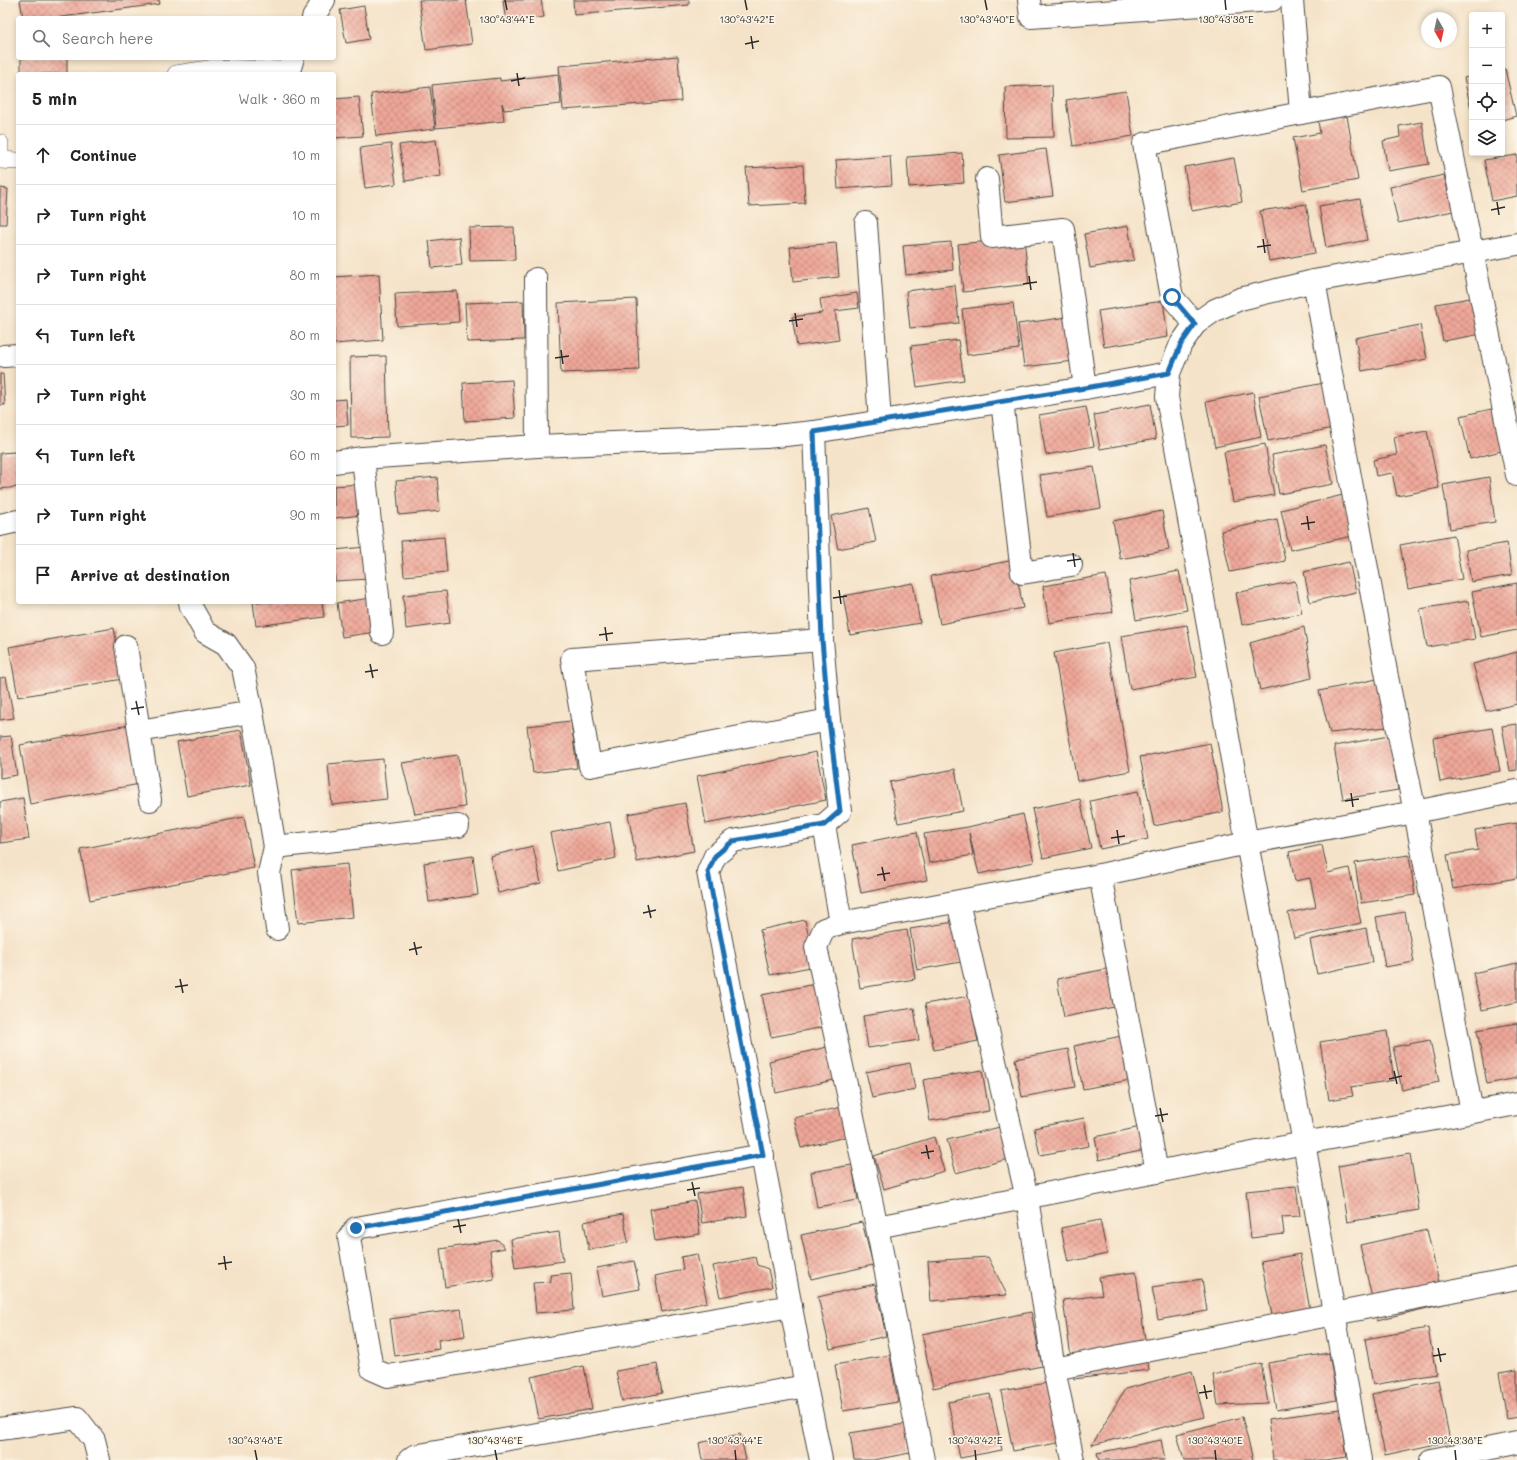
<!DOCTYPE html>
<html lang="en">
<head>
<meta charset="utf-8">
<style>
	body { margin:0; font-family:Mali,sans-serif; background:#f2f2f2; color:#222 }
	.controls { position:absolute; right:12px; top:12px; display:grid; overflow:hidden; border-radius:4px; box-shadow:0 2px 6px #0003 }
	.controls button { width:36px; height:36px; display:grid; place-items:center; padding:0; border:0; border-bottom:1px solid #e0e0e0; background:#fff; color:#222; font:20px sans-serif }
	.compass { position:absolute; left:1421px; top:12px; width:36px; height:36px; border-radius:50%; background:#fff; box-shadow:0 2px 6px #0003; rotate:171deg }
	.stop { position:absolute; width:12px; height:12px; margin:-9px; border:3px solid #1f6fb2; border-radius:50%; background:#fff }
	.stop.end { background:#1f6fb2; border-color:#fff; box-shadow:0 1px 4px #0008 }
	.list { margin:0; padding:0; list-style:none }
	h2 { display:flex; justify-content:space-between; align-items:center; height:52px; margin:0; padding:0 16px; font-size:17px }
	h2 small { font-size:13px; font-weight:400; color:#767676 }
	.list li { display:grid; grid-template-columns:26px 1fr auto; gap:12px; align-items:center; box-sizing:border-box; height:60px; padding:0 16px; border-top:1px solid #e0e0e0 }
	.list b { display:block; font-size:15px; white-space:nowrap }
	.list em { font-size:13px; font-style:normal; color:#767676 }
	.icon { flex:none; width:22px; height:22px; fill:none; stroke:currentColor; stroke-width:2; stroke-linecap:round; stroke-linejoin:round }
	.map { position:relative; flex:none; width:1517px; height:1460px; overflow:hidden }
	.search { position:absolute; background:#fff; box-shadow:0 2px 6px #0003; left:16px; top:16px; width:320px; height:44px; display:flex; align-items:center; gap:10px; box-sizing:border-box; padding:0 14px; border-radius:4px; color:#767676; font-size:15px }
	.panel { position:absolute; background:#fff; box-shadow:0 2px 6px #0003; left:16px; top:72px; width:320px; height:532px; border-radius:4px }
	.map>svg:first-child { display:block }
	.building { fill:url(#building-cross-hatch) }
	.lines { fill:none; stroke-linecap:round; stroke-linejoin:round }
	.service-casing { stroke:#494743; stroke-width:18 }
	.minor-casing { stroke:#494743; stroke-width:24 }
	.tertiary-casing { stroke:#494743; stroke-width:24 }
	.service { stroke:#fff; stroke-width:17 }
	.minor { stroke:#fff; stroke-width:22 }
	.tertiary { stroke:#fff; stroke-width:22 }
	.route { stroke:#1f6fb2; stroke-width:5 }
	.ticks { fill:none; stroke:#2b2b2b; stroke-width:1.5 }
	.ticks-label { font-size:10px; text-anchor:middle; fill:#2b2b2b; stroke:#fcf5e5; stroke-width:3; stroke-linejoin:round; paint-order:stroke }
</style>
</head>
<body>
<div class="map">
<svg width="1517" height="1460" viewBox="0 0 1517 1460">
	<defs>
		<pattern id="building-cross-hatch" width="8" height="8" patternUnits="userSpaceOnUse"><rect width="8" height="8" fill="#efa799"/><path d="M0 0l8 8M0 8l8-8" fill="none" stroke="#c2887d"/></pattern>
	</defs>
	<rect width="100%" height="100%" fill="#fcf5e5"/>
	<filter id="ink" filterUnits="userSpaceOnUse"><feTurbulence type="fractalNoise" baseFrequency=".025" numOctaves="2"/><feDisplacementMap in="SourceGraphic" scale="8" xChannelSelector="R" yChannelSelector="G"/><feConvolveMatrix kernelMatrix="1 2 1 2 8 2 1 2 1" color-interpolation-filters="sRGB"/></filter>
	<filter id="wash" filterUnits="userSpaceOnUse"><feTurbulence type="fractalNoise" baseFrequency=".012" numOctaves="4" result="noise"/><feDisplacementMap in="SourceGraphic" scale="16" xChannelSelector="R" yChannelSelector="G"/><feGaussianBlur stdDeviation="0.9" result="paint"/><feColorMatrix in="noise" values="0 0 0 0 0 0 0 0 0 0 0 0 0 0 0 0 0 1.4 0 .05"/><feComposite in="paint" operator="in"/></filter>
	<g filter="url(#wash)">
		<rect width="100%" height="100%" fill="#f5e3c9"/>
		<g id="blocks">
			<g class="building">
				<path d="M20 0H159L160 4 54 18H23Z"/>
				<path d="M419 0H466L472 44 426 50Z"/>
				<path d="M503 0H541L544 17 506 23Z"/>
				<path d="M573 0H689V5L574 15Z"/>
				<path d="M364 6 369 39 346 43 340 10Z"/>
				<path d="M678 56 681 101 563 110 559 66Z"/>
				<rect x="21" y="58" width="46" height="16"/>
				<path d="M1502 69H1505L1516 116 1502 120Z"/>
				<path d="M558 74 561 104 504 110 502 103 504 121 436 128 432 85 500 78V81Z"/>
				<path d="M1472 76V109H1471L1464 78Z"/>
				<path d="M1052 85 1054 137 1006 138 1005 87Z"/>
				<path d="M430 87 435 129 376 136 371 94Z"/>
				<path d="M1126 91 1133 136 1073 146 1066 100Z"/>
				<path d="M359 97 363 136 334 138V99Z"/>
				<path d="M1347 116 1358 180 1303 190 1293 138 1320 133 1318 121Z"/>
				<path d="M1422 122 1429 164 1388 171 1383 141 1400 137 1399 126Z"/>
				<path d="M436 140 441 176 405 181 399 145Z"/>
				<path d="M391 144 396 184 365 188 360 148Z"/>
				<path d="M1046 149 1053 196 1005 202 999 155Z"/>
				<path d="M962 153 964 183 909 187 907 157Z"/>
				<path d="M1517 155V196L1492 201 1484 160Z"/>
				<path d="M890 156 892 185 838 189 836 160Z"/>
				<path d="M1234 158 1242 202 1192 211 1184 167Z"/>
				<path d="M803 165 805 203 749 206 746 168Z"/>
				<path d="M1444 175 1453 211 1398 223 1390 187Z"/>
				<path d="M0 188 8 189 6 224H0Z"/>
				<path d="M1360 199 1367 240 1326 248 1319 206Z"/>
				<path d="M1306 204 1315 253 1269 261 1260 211Z"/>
				<path d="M1128 226 1134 260 1090 268 1084 234Z"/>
				<path d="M514 227 515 260 470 261 469 228Z"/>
				<path d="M459 237 462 265 432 268 429 241Z"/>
				<path d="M1024 238 1029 284 963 292 958 244Z"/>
				<path d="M951 242 953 270 906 275 903 246Z"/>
				<path d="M836 243 839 277 793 282 790 247Z"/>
				<path d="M379 274 383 340 334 344V277Z"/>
				<path d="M955 285 959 323 910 328 906 291Z"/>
				<path d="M457 291 459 322 397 326 395 294Z"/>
				<path d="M857 293 859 308 835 311 839 340 797 346 792 317 822 313 820 299Z"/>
				<path d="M1476 297 1482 334 1443 341 1436 304Z"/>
				<path d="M636 299 639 370 561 373 558 303Z"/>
				<path d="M523 301 524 340 467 342 465 303Z"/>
				<path d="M1163 301 1168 337 1104 347 1098 311Z"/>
				<path d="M1013 303 1019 349 967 355 962 309Z"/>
				<path d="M1068 317 1074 361 1024 367 1018 324Z"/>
				<path d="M1420 325 1427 359 1362 371 1355 338Z"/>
				<path d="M958 340 964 380 917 387 911 346Z"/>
				<path d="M386 356 388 437 351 438 350 357Z"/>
				<path d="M0 374H3L5 405H0Z"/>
				<path d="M512 380 515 418 465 421 463 383Z"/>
				<path d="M1324 383 1333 428 1268 441 1259 396Z"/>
				<path d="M1253 392 1261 437 1215 447 1206 402Z"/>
				<path d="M346 399 348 425 334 426V400Z"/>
				<path d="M1150 404 1156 439 1100 449 1094 415Z"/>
				<path d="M1086 407 1094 446 1046 455 1039 415Z"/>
				<path d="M1496 408 1505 450 1470 459 1460 416Z"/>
				<path d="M1427 431 1439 488 1397 496 1392 473 1376 476 1373 460 1397 455 1394 437Z"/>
				<path d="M1265 444 1274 495 1233 502 1224 452Z"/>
				<path d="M1325 445 1333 484 1279 494 1272 455Z"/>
				<path d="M15 452 18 487 0 489V453Z"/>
				<path d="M1094 467 1101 508 1047 517 1040 475Z"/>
				<path d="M437 477 440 511 399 515 396 481Z"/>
				<path d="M1489 477 1495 522 1450 529 1443 485Z"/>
				<path d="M359 484 362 515 334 518V486Z"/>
				<path d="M1343 495 1352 536 1290 550 1281 510Z"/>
				<path d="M869 508 876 542 838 549 831 516Z"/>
				<path d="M1162 511 1169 550 1120 559 1113 521Z"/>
				<path d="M1277 519 1285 561 1230 572 1221 531Z"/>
				<path d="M1454 535 1462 579 1408 589 1400 545Z"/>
				<path d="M444 537 447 572 404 576 401 541Z"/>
				<path d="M1507 543 1512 575 1471 582 1466 550Z"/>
				<path d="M366 547 369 579 335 581 334 550Z"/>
				<path d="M1014 560 1023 608 940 624 931 576Z"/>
				<path d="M1349 562 1356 592 1310 602 1304 572Z"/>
				<path d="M1179 571 1187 610 1136 620 1129 581Z"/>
				<path d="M1106 575 1113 612 1049 623 1043 586Z"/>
				<path d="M1295 581 1302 613 1242 625 1236 593Z"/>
				<path d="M913 583 920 623 850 635 843 596Z"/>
				<path d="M1517 583V630L1481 637 1472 592Z"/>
				<path d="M446 591 450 623 406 629 403 595Z"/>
				<path d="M371 598 375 632 342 637 337 603Z"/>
				<path d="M1468 601 1475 639 1427 647 1420 609Z"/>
				<path d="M253 602H322L324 617 256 626Z"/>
				<path d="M1187 625 1197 677 1130 689 1121 636Z"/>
				<path d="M1304 627 1312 678 1260 690 1250 643Z"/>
				<path d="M114 628 123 679 18 697 9 647Z"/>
				<path d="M1107 643 1130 771 1077 781 1054 653Z"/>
				<path d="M1517 652V704L1486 711 1473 664Z"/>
				<path d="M6 677 14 718 0 720V678Z"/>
				<path d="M1387 677V727L1330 733 1319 691Z"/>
				<path d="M571 721 577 768 533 773 527 726Z"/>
				<path d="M1517 724V770L1510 771 1502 726Z"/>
				<path d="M129 725 140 784 30 804 20 745Z"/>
				<path d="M1492 728 1500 771 1440 782 1433 738Z"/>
				<path d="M241 730 251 785 187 796 177 742Z"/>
				<path d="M11 736 17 775 0 778V737Z"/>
				<path d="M1389 736 1398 790 1343 799 1334 746Z"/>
				<path d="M1210 743 1223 812 1154 826 1140 757Z"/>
				<path d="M816 752 826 800 706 824 697 776Z"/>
				<path d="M458 755 465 807 415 814 402 763Z"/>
				<path d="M383 759 387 799 332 805 328 764Z"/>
				<path d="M955 769 963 811 898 823 890 782Z"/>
				<path d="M1138 791 1148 839 1100 849 1090 801Z"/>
				<path d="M23 798 29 839 0 843V802Z"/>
				<path d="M1080 799 1091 848 1043 858 1032 809Z"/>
				<path d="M685 803 694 851 637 862 628 814Z"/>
				<path d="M1023 814 1034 862 979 874 969 833 973 855 929 863 924 834 968 827Z"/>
				<path d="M244 817 254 868 90 900 80 849Z"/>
				<path d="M610 822 616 858 558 871 550 833Z"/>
				<path d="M1517 823V878L1453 889 1447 855 1478 850 1475 830Z"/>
				<path d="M917 832 927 880 861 893 852 845Z"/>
				<path d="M1322 845 1328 873 1349 868 1361 923 1294 938 1288 913 1316 907 1310 878 1295 881 1289 852Z"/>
				<path d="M533 846 541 883 498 893 490 856Z"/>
				<path d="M1409 855 1415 895 1361 903 1355 863Z"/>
				<path d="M473 856 478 895 429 902 424 863Z"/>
				<path d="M347 864 353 917 298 923 292 870Z"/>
				<path d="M1405 912 1414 962 1385 967 1376 917Z"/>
				<path d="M805 920 815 966 770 975 760 930Z"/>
				<path d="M954 922 961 962 917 970 910 929Z"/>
				<path d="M1366 928 1372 962 1317 974 1310 940Z"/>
				<path d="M907 930 915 979 860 988 852 939Z"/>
				<path d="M1517 963V1002L1482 1010 1473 973Z"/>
				<path d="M1111 968 1119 1006 1064 1017 1057 979Z"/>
				<path d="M815 984 824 1027 771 1037 762 995Z"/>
				<path d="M969 996 978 1041 934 1050 925 1004Z"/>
				<path d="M914 1008 919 1040 868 1048 863 1016Z"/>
				<path d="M1517 1023V1078L1487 1084 1477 1030Z"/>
				<path d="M1387 1031 1394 1080 1351 1087 1353 1096 1329 1100 1320 1042Z"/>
				<path d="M1126 1035 1135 1079 1083 1089 1074 1046Z"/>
				<path d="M1430 1040 1439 1082 1402 1090 1393 1047Z"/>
				<path d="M831 1046 838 1079 776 1093 769 1061Z"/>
				<path d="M1068 1049 1075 1087 1022 1097 1015 1059Z"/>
				<path d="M910 1063 915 1089 872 1098 866 1072Z"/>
				<path d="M982 1070 989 1111 930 1121 923 1080Z"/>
				<path d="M842 1107 849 1136 801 1148 794 1118Z"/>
				<path d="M1084 1118 1089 1146 1040 1155 1034 1128Z"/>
				<path d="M1004 1126 1012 1158 956 1173 947 1140Z"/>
				<path d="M1140 1127 1145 1150 1099 1160 1095 1137Z"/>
				<path d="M934 1137 944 1171 884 1189 874 1156Z"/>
				<path d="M1410 1154 1419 1210 1347 1222 1338 1166Z"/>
				<path d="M852 1165 858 1200 817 1207 811 1172Z"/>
				<path d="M1296 1186 1300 1216 1282 1217 1284 1234 1251 1238 1246 1191Z"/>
				<path d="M743 1187 747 1216 702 1223 697 1194Z"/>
				<path d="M695 1201 700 1234 655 1241 650 1209Z"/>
				<path d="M623 1214 628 1242 589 1250 584 1222Z"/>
				<path d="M1100 1220 1107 1254 1068 1262 1061 1228Z"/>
				<path d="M862 1222 873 1265 811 1279 801 1235Z"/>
				<path d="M1427 1230 1444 1304 1377 1320 1360 1245Z"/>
				<path d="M559 1232 563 1261 515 1268 511 1239Z"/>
				<path d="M498 1240 505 1248 490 1251 494 1279 445 1287 440 1249Z"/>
				<path d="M697 1254 707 1302 662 1312 655 1276 683 1270 681 1257Z"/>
				<path d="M1300 1254 1313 1327 1276 1335 1261 1261Z"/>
				<path d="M755 1257 757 1265 768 1269 772 1287 720 1297 713 1266Z"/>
				<path d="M988 1257 1007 1295 931 1301 928 1261Z"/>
				<path d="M634 1261 640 1289 602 1296 597 1268Z"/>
				<path d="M1136 1272 1149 1370 1074 1379 1063 1300 1102 1295 1099 1277Z"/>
				<path d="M571 1273 574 1310 536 1313 533 1283 551 1282 550 1275Z"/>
				<path d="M1202 1279 1207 1311 1158 1320 1152 1287Z"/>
				<path d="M875 1284 886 1336 830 1349 818 1297Z"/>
				<path d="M461 1309 465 1336 438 1340 439 1349 395 1356 390 1319Z"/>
				<path d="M1031 1312 1042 1366 933 1388 922 1334Z"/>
				<path d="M1428 1328 1436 1374 1373 1385 1365 1339Z"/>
				<path d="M1329 1353 1337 1400 1276 1410 1268 1363Z"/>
				<path d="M890 1355 898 1402 843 1411 835 1365Z"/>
				<path d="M1261 1363 1268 1403 1218 1405 1213 1375Z"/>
				<path d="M657 1364 662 1393 622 1401 616 1371Z"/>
				<path d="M584 1366 592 1409 539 1419 531 1377Z"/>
				<path d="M1517 1370V1416L1507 1418 1499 1373Z"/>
				<path d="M1192 1371 1204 1417 1092 1445 1125 1389Z"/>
				<path d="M1438 1380 1450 1441 1385 1455 1372 1394Z"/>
				<path d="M1052 1382 1063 1442 1013 1451 1001 1391Z"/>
				<path d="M990 1394 1002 1450 960 1458 948 1402Z"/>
				<path d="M1340 1409 1347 1457 1324 1460H1273L1268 1419Z"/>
				<path d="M1242 1417 1253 1460H1184L1177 1434Z"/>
				<path d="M905 1424 910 1453 873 1460H854L850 1433Z"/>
				<path d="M740 1434 746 1460H702L699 1443Z"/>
				<path d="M1161 1440 1165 1460H1099L1097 1453Z"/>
			</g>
		</g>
	</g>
	<g filter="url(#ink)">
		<use href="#blocks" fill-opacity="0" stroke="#494743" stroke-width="1"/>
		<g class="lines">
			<defs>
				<g id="service">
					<path d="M176 74 215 68 289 70"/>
					<path d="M0 143V160L18 161"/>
				</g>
				<g id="minor">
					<path d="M1029 0 1031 17 1272 0"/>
					<path d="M313 18 324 0"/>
					<path d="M288 74 293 58"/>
					<path d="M1301 113 1439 87 1517 475"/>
					<path d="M987 179 992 237 1063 229 1085 388"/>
					<path d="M866 223 880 421"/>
					<path d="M536 279 537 446"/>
					<path d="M1314 281 1387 677 1415 812 1472 1112"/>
					<path d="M1195 324 1172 297 1144 144 1301 113 1292 0"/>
					<path d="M4 356 18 355"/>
					<path d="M1002 401 1022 573 1071 565"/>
					<path d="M814 432 822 640 829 720 840 811 824 825"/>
					<path d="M363 458 382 633"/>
					<path d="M334 462 363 458 537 446 766 437 814 432 1085 388 1169 373"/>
					<path d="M0 525 18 521"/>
					<path d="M190 602 191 607 205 632 226 644 243 668 252 712 275 847 458 826"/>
					<path d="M822 640 572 659 590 766 829 720"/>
					<path d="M126 646 139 731"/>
					<path d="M150 800 139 731 252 712"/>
					<path d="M275 847 269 873 277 929"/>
					<path d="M1100 875 1157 1172"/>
					<path d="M958 902 1027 1198 1054 1369 1517 1278"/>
					<path d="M763 1155 356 1228 349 1238 372 1369 388 1376 791 1306"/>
					<path d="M877 1227 1304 1143 1517 1104"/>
					<path d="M1054 1369 1073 1460"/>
					<path d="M806 1386 708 872 715 856 733 841 824 825 841 923"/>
					<path d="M0 1429 77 1418 94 1440 99 1460"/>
					<path d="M409 1460 414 1456 806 1386 821 1460"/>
					<path d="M923 1460 877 1227 816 947 824 929 841 923 1100 875 1247 843 1415 812 1517 791"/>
					<path d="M1431 1460 1517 1443"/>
				</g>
				<path id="tertiary" d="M1360 1460 1304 1143 1247 843 1167 397 1169 373 1181 344 1195 324 1215 310 1240 299 1314 281 1517 244"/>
			</defs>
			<use href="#service" class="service-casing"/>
			<use href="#minor" class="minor-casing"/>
			<use href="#tertiary" class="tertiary-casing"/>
			<use href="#service" class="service"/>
			<use href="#minor" class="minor"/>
			<use href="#tertiary" class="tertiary"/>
		</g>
	</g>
	<g class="lines" filter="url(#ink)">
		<path class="route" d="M356 1228 763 1155 708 872 715 856 733 841 824 825 840 811 829 720 822 640 814 432 1085 388 1169 373 1181 344 1195 324 1172 297"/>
	</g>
	<path class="ticks" d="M505 0 507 10M745 0 747 10M985 0 987 10M1225 0 1226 10M751 36 753 49M745 44 759 41M517 73 519 86M511 81 525 78M1497 202 1499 215M1491 210 1505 207M1263 239 1265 253M1257 247 1271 245M1029 276 1031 290M1023 284 1037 282M795 313 797 327M789 321 803 319M561 350 563 364M555 358 569 356M1307 516 1309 530M1301 524 1315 522M1073 553 1075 567M1067 561 1081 559M839 590 841 604M833 598 847 596M605 627 607 641M599 635 613 633M370 664 373 678M365 672 378 670M136 701 139 715M131 709 144 707M1351 793 1353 807M1345 801 1359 799M1117 830 1119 844M1111 838 1125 836M882 867 885 881M877 875 890 873M648 905 651 918M643 913 656 910M414 942 417 955M409 950 422 947M180 979 183 993M175 987 188 985M1394 1071 1397 1084M1389 1079 1402 1076M1160 1108 1163 1122M1155 1116 1168 1114M926 1145 929 1159M921 1153 934 1151M692 1182 695 1196M687 1190 700 1188M458 1219 461 1233M453 1227 466 1225M224 1256 226 1270M218 1264 232 1262M1438 1348 1441 1362M1433 1356 1446 1354M1204 1385 1207 1399M1199 1393 1212 1391M255 1450 257 1460M495 1450 497 1460M735 1450 736 1460M975 1450 976 1460M1215 1450 1216 1460M1455 1450 1456 1460"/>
	<g class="ticks-label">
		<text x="507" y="23">130°43'44"E</text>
		<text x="747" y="23">130°43'42"E</text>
		<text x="987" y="23">130°43'40"E</text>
		<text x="1226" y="23">130°43'38"E</text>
		<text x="255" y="1444">130°43'48"E</text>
		<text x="495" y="1444">130°43'46"E</text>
		<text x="735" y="1444">130°43'44"E</text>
		<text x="975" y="1444">130°43'42"E</text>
		<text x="1215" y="1444">130°43'40"E</text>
		<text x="1455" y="1444">130°43'38"E</text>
	</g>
</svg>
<div class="controls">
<button>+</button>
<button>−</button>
<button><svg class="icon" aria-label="locate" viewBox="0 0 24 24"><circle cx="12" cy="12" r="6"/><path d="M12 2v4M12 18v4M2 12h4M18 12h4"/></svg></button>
<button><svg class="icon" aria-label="layers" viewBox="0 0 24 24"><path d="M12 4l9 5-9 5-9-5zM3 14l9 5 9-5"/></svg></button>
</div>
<svg class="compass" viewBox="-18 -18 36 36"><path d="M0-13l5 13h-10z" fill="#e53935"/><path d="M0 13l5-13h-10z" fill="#767676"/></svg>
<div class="stop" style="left:1172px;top:297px"></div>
<div class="stop end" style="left:356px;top:1228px"></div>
<div class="search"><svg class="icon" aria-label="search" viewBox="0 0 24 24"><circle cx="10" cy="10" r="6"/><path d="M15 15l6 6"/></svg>Search here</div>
<section class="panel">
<h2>5 min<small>Walk · 360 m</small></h2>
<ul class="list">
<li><svg class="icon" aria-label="ahead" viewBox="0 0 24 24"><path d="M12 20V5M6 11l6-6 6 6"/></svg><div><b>Continue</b></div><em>10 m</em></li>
<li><svg class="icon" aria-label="right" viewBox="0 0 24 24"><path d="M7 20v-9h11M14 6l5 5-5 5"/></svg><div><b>Turn right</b></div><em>10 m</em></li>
<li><svg class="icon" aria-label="right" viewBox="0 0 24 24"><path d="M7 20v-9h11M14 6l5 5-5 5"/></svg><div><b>Turn right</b></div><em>80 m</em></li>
<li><svg class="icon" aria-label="left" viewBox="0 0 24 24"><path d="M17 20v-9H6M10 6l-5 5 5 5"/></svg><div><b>Turn left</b></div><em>80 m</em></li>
<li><svg class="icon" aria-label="right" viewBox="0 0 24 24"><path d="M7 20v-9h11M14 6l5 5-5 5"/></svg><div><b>Turn right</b></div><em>30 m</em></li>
<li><svg class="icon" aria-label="left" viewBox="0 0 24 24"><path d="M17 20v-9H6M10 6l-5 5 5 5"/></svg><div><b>Turn left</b></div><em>60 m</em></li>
<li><svg class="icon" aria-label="right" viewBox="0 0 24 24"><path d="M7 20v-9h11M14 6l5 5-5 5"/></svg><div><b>Turn right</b></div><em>90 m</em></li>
<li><svg class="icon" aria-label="arrive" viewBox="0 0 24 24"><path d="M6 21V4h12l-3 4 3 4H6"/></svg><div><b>Arrive at destination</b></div></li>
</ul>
</section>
</div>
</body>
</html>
